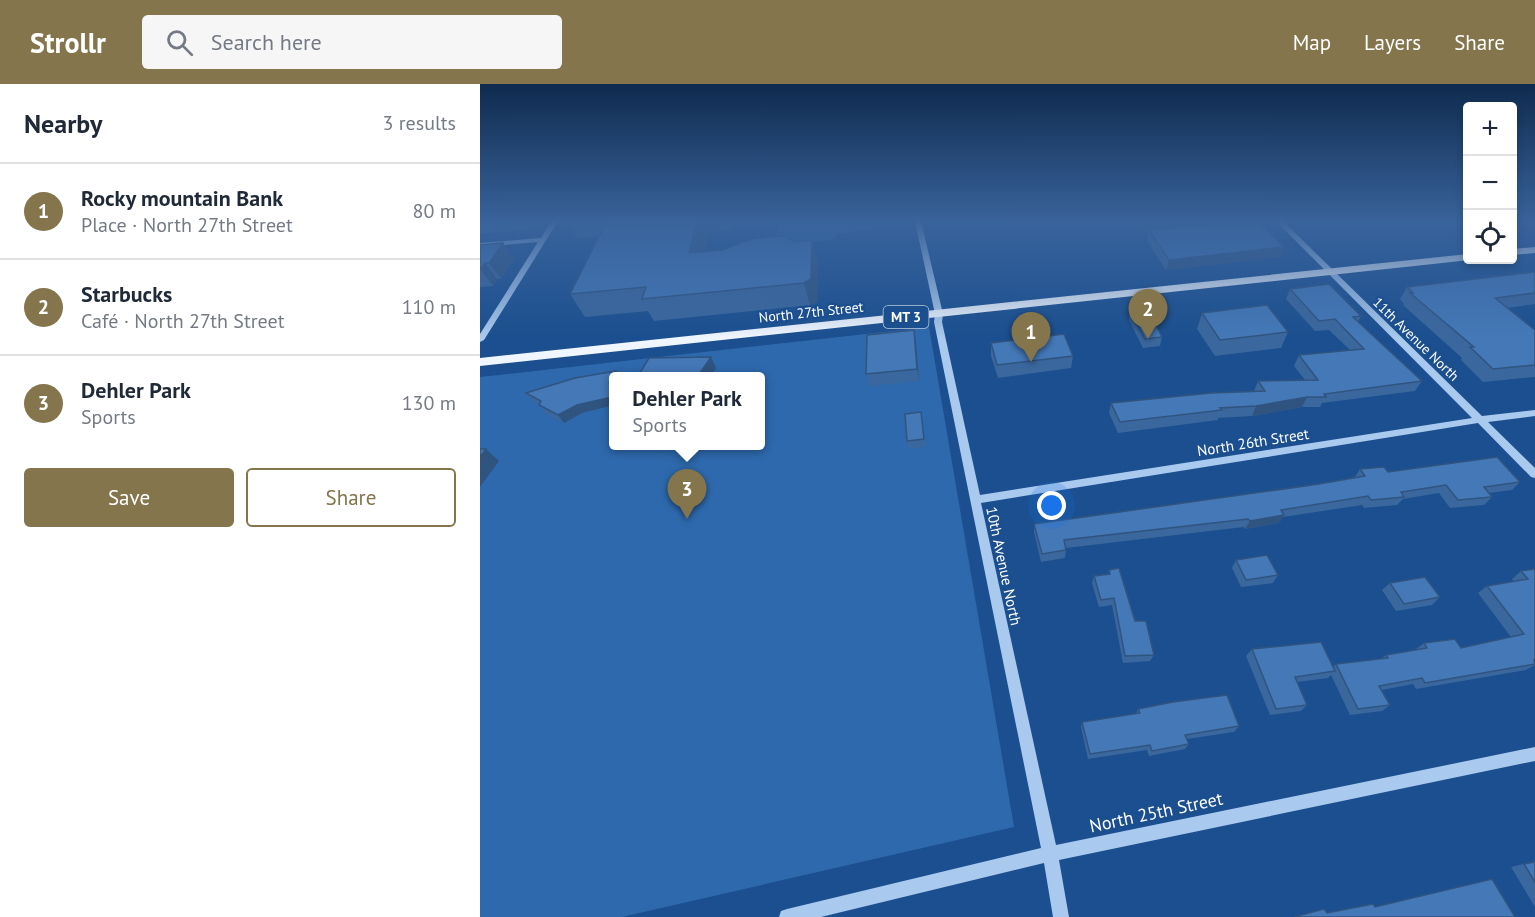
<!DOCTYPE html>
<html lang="en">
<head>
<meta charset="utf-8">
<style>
	body { margin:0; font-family:"PT Sans",sans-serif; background:#f6f6f7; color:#1f2937 }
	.controls { position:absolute; right:18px; top:18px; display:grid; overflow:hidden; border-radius:6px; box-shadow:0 3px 9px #0003 }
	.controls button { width:54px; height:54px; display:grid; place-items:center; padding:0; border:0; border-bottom:2px solid #e0e1e3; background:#fff; color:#1f2937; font:30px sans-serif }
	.you { position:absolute; left:572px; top:422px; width:21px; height:21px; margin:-15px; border:4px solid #fff; border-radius:50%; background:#1a73e8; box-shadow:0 0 0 9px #1a73e833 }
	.badge { display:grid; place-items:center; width:39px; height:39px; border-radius:50%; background:#84754c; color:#fff; font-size:20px; font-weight:700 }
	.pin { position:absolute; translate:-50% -50px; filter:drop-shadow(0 2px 3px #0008) }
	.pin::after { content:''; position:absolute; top:32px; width:21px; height:18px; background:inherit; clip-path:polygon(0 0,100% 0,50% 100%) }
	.popup { position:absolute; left:129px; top:288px; width:156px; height:78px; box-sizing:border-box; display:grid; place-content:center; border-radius:6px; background:#fff; filter:drop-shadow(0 2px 4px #0005); font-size:20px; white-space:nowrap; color:#747a83 }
	.popup b { font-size:22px; color:#1f2937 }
	.popup::after { content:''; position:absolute; left:50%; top:100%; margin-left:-12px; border:12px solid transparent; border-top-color:#fff }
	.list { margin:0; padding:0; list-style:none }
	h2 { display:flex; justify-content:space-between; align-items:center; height:78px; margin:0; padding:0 24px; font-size:26px }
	h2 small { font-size:20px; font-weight:400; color:#747a83 }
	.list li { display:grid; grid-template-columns:39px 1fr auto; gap:18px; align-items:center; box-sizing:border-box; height:96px; padding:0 24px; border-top:2px solid #e0e1e3 }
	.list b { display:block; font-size:22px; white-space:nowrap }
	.list p { margin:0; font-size:20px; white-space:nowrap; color:#747a83 }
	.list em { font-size:20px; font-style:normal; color:#747a83 }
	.actions { display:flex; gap:12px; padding:18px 24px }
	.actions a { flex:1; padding:14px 0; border:2px solid #84754c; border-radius:6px; text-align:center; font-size:21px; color:#84754c }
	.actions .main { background:#84754c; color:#fff }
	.icon { flex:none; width:33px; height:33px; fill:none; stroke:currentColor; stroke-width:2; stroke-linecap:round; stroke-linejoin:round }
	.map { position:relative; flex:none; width:1055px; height:833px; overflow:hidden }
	header { display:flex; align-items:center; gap:36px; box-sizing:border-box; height:84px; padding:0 30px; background:#84754c; color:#fff }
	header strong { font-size:28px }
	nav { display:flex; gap:33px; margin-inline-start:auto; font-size:21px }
	.search { width:420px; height:54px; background:#f6f6f7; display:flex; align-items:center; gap:15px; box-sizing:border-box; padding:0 21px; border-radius:6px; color:#747a83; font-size:22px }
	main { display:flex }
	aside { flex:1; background:#fff }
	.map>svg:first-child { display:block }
	.green { fill:#2e69ad; fill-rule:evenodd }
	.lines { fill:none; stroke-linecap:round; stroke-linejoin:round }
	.minor { fill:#a9c9ee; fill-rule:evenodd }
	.major { fill:#f0f6ff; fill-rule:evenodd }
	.wall { fill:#3a679d }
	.shaded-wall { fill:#305480 }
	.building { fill:#4478b7; stroke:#305480; stroke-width:1.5 }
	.labels { text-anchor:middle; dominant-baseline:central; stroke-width:4.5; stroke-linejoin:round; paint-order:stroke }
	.far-street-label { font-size:14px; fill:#fff; stroke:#1b4f8f }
	.shield { fill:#1b4f8f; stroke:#bbcadd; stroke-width:1.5 }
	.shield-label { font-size:14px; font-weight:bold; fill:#fff }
	.street-label { font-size:15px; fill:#fff; stroke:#1b4f8f }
	.near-street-label { font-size:18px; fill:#fff; stroke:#1b4f8f }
</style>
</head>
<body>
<header>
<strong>Strollr</strong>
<div class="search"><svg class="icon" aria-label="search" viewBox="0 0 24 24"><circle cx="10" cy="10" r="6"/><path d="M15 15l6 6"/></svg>Search here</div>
<nav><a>Map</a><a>Layers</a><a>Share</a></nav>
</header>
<main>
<aside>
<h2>Nearby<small>3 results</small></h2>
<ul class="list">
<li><span class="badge">1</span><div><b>Rocky mountain Bank</b><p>Place · North 27th Street</p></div><em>80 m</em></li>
<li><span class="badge">2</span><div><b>Starbucks</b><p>Café · North 27th Street</p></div><em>110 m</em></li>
<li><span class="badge">3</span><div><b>Dehler Park</b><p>Sports</p></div><em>130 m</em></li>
</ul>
<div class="actions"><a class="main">Save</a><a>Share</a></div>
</aside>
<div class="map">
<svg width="1055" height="833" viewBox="0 0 1055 833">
	<rect width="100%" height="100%" fill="#1b4f8f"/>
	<g class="green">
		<path d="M324 137H423L424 139 358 150 355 155 308 160 297 155 298 143 304 139Z"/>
		<path d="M449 243 534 743 142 833H0V293ZM134 292H280V362H134Z"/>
	</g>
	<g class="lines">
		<g class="minor">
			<path d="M71 137H78L4 256 0 258V250L58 158 0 163V159L61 154Z"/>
			<path d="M435 137H441L463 230 462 238 500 411 992 334 796 137H803L1002 332 1055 326V332L1008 338 1055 384V394L1051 393 998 339 501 419 576 761 1055 663V677L579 776 589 833H573L564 779 341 833H299L301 827 307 825 561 764 454 238 455 230Z"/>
		</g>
		<g class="major">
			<path d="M1055 163V169L1032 171V165Z"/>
			<path d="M988 170V176H990L0 282V274Z"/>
		</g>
	</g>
	<g class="wall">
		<path d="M0 137H54L48 145 0 150Z"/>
		<path d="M88 137H281V139L258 141 252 145 241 146 240 149 229 150 224 168 338 178V217L330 221 174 237 168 227 105 233 90 210 118 155 117 152 97 154Z"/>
		<path d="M742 137H777L800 173 686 186 667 157 669 146 742 140Z"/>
		<path d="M0 161 34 175 21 195H17L13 202 0 203Z"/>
		<path d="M1055 188V220L1027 224 1055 246V293L1003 298 981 276 982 274 923 221 924 220 920 215 927 203Z"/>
		<path d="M810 205 881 232 878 238 942 297 935 307 842 319 840 323H822L772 332 738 334V336L638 349 629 329 631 319 774 307 778 297 825 296 814 282 819 271 870 266 849 246 835 247 806 215Z"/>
		<path d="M650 227 682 253 680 262 663 264 649 236Z"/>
		<path d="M722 229 808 248 801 264 735 272 717 245Z"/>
		<path d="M436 259 439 297 389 302 386 290Z"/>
		<path d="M511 259 593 272 591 284 518 294 511 272Z"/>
		<path d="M46 309 102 329 84 339 65 329 59 320 52 316Z"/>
		<path d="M441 328 446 363 429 365 427 357Z"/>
		<path d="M880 385 908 388 1040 398 1032 406 1009 409 1012 413 1004 421 970 424 959 409 923 415 917 421 884 424 882 421 803 433 799 439 765 445 764 443 586 464V466L585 474 561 478 554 448V440L839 400 875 393Z"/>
		<path d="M756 476 798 491 793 499 761 503 752 484Z"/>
		<path d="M1055 485V581L1046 586 936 605 933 600 902 606 910 621 902 627 870 631 851 591 848 594 817 598 827 621 821 627 790 631 766 572 772 565 853 583 856 580 901 575 906 571 935 566 944 559 981 564 1031 553 998 509 1007 502 1034 498 1032 495 1041 487Z"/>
		<path d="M629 486 674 571 670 577 643 579 632 521 619 523 612 499 614 492 629 490Z"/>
		<path d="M910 499 960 513 952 521 916 527 902 506Z"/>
		<path d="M658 625 759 642 754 648 707 655 709 660 705 665 669 672 667 666 608 675 601 643 602 638 656 630Z"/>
		<path d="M1055 777V823L1031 783Z"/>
	</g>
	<g class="shaded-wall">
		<path d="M43 137H54L48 145Z"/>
		<path d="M217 137H238L241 146 240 149 229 150 219 191 209 169Z"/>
		<path d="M249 137H256L258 141 252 145Z"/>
		<path d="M332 156 338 178V217L330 221 324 199Z"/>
		<path d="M23 159 34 175 21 195 9 179Z"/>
		<path d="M804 163 800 173 686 186 689 176Z"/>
		<path d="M5 179 17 195 13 202 1 186Z"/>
		<path d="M434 246 436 259 439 297 437 285Z"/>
		<path d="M231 273 236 284 231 292H218Z"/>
		<path d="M134 304V321L102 329 84 339 78 331 97 321Z"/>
		<path d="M827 313 822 323 772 332 776 322Z"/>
		<path d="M6 365 19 377 0 403V373Z"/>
		<path d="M804 431 799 439 765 445 770 437Z"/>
	</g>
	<g class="building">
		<path d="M127 137H217L209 169 243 166 272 155 303 152 317 158 332 156 331 195 324 199 162 215 166 203 90 210Z"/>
		<path d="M743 137H777L804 163 689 176 669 146 745 140Z"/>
		<path d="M23 159 9 179H5L0 186V161Z"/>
		<path d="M1055 188V209L1015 214 1055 246V281L1013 285 990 263H994L930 209H933L927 203Z"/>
		<path d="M849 200 881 232 873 233 942 297 844 310 846 313H827L776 322 740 324 742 326 640 338 631 319 731 309 785 307 778 297 838 296 819 271 884 265 855 235 839 237 810 205Z"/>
		<path d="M787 221 808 248 740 256 722 229Z"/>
		<path d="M668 225 682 253 665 255 650 227Z"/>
		<path d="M434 246 437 285 386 290 387 251Z"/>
		<path d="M584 250 593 272 517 281 511 259Z"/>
		<path d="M231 273 218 292H158L169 274Z"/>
		<path d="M136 287 135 292H134L132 313 97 321 78 331 59 321 61 317 46 309 95 294Z"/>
		<path d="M441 328 444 355 427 357 425 330Z"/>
		<path d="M0 365H6L0 373Z"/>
		<path d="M1017 373 1040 398 1004 403 1012 413 978 416 966 401 921 408 924 413 891 416 888 412 801 426 804 431 770 437 768 435 584 456 586 466 562 470 554 440 839 400 885 392 880 385 904 383 908 388Z"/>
		<path d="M787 471 798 491 766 496 756 476Z"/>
		<path d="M639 484 655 537H666L674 571 645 572 634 514 621 516 614 492 630 490 629 486Z"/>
		<path d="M1055 485V576H1054L1055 580 945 599 942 594 899 602 910 621 878 625 856 580 908 574 906 571 947 564 944 559 975 555 981 564 1044 550 1007 502 1048 495 1041 487Z"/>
		<path d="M945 493 960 513 924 520 910 499Z"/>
		<path d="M841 558 855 587 815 593 827 621 796 625 772 565Z"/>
		<path d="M747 611 759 642 705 651 709 660 672 667 670 661 610 670 602 638 660 629 658 625 693 618Z"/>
		<path d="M1055 778V798L1044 780Z"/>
		<path d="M1012 795 1035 833H814L844 825 847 829 893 820 895 823Z"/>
	</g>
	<linearGradient id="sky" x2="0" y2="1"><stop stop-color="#0f2b4f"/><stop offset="0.54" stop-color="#39639b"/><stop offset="1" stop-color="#39639b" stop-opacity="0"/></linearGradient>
	<rect width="1055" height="254" fill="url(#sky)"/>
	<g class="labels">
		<g class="far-street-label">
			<text transform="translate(331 228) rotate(-6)">North 27th Street</text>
			<text transform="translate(936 255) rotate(44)">11th Avenue North</text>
		</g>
		<rect class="shield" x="403.5" y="222" width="45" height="22" rx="4.5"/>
		<g class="shield-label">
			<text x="426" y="233">MT 3</text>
		</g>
		<g class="street-label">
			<text transform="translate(773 358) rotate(-9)">North 26th Street</text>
			<text transform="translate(524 482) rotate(78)">10th Avenue North</text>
		</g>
		<g class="near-street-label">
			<text transform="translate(676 728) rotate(-12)">North 25th Street</text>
		</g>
	</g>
</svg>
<div class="controls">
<button>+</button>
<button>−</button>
<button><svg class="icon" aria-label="locate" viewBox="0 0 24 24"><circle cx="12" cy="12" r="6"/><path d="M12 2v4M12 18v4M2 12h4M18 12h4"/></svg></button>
</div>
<div class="you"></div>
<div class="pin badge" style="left:551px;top:278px">1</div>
<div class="pin badge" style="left:668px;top:255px">2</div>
<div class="pin badge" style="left:207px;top:435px">3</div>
<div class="popup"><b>Dehler Park</b>Sports</div>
</div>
</main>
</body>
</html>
